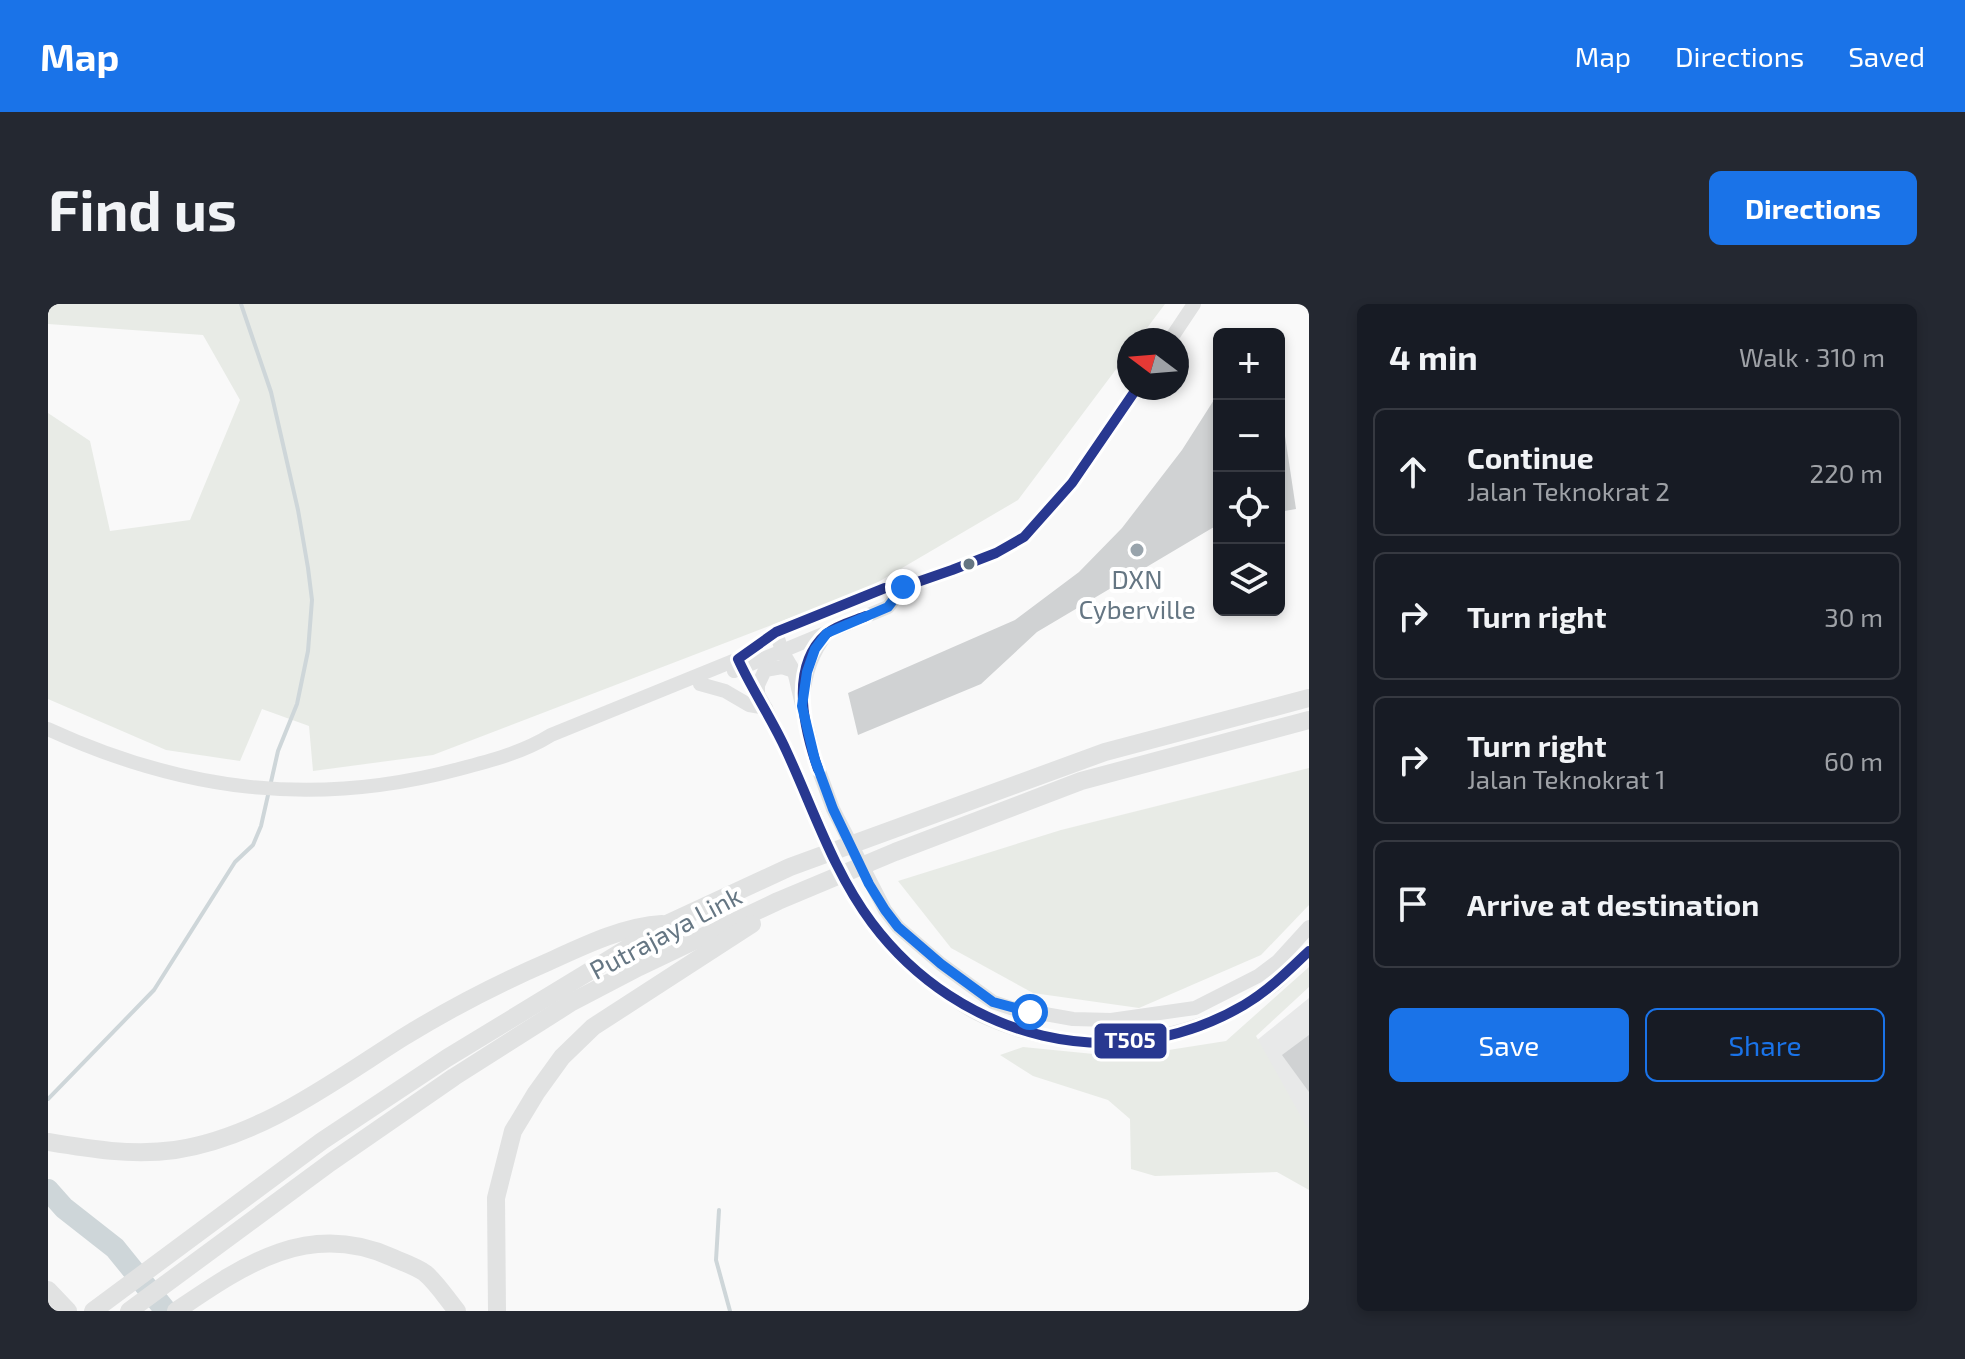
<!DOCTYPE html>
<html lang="en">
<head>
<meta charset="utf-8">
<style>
	body { margin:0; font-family:"Exo 2",sans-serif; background:#242831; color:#f1f3f6 }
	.controls { position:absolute; right:24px; top:24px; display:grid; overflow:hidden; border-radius:12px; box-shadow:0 4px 12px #0003 }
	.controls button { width:72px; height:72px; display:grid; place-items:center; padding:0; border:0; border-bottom:2px solid #363941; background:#171b24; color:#f1f3f6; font:40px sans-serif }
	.compass { position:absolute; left:1069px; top:24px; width:72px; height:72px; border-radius:50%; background:#171b24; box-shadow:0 4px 12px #0003; rotate:286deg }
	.stop { position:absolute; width:24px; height:24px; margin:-18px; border:6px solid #1a73e8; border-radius:50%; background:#fff }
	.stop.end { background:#1a73e8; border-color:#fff; box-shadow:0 2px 8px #0008 }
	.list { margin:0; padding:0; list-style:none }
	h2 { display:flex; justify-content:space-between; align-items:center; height:104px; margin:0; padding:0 32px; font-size:34px }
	h2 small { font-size:26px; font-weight:400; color:#9ea1a6 }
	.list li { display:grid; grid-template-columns:52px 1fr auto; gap:24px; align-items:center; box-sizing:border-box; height:128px; margin:0 16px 16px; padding:0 16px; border:2px solid #363941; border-radius:12px }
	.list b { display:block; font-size:30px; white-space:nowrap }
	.list p { margin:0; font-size:26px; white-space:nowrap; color:#9ea1a6 }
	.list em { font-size:26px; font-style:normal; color:#9ea1a6 }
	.actions { display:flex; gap:16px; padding:24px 32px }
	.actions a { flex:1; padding:18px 0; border:2px solid #1a73e8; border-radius:12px; text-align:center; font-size:28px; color:#1a73e8 }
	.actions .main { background:#1a73e8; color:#fff }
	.icon { flex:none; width:44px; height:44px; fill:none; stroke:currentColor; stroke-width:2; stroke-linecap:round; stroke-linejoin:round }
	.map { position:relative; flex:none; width:1261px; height:1007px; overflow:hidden; border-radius:12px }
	header { display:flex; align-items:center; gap:48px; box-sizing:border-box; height:112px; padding:0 40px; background:#1a73e8; color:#fff }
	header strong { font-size:38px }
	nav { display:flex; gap:44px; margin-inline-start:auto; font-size:28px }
	.intro { display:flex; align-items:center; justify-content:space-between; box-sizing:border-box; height:192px; padding:0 48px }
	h1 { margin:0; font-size:56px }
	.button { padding:20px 36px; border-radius:12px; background:#1a73e8; color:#fff; font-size:28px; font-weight:700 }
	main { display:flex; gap:48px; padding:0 48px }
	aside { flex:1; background:#171b24; border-radius:12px; box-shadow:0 4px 12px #0003 }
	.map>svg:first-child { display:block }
	.built { fill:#e8e9e9 }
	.green { fill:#e8ebe6 }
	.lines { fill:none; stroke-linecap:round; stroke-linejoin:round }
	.stream { stroke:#ced6d9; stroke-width:4 }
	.river { stroke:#ced6d9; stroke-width:22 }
	.building { fill:#d0d2d3 }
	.secondary { stroke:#e1e2e2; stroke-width:14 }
	.highway { stroke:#e1e2e2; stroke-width:18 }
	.bus-1-casing { stroke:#fff; stroke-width:16 }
	.bus-1 { stroke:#283890; stroke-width:10 }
	.route { stroke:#1a73e8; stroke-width:10 }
	.poi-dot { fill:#99a4ac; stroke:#fff; stroke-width:3 }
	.bus-dot { fill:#657683; stroke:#fff; stroke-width:3 }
	.labels { text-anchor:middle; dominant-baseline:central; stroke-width:8; stroke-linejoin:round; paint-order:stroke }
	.poi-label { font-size:26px; fill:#657683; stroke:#fff }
	.street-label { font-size:26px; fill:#657683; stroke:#fff }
	.line-badge { stroke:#fff; stroke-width:3 }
	.badge-label { font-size:22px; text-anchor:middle; font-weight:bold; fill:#fff }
</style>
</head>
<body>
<header>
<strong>Map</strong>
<nav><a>Map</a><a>Directions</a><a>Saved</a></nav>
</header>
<div class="intro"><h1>Find us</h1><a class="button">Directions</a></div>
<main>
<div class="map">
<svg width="1261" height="1007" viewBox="0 0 1261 1007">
	<rect width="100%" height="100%" fill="#f9f9f9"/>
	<path class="built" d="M1261 694V830L1197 746Z"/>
	<g class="green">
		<path d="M1117 0 1090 36H1081V48L970 196 820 284 385 451 265 467 261 422 214 405 192 457 118 446 0 395V109L42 137 62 227 142 216 192 96 155 31 0 20V0Z"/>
		<path d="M1261 464V601L1213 651 1091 704 985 689 903 644 850 577 1013 526Z"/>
		<path d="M1261 663V683L1208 732 1261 827V886L1229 868 1107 872 1083 865 1082 815 1060 796 985 772 952 751 975 743 1076 753 1178 737Z"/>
	</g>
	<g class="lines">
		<g class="stream">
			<path d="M0 795 106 686 187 558 205 541 213 522 230 447 249 400 260 347 264 296 260 264 250 206 223 88 193 0"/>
			<path d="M671 906 668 956 682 1007"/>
		</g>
		<path class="river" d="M0 886 16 904 67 944 118 1007"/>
	</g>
	<g class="building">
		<path d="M1171 88V220L989 328 933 380 810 431 800 389 967 316 1031 268 1074 224 1134 146Z"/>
		<path d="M1231 132H1237L1248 205 1231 208Z"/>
		<path d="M1261 731V788L1234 751Z"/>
	</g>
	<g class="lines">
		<g class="secondary">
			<path d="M1122 36 1146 0"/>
			<path d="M728 328 734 347 746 367 767 456 785 505 837 606 850 623 893 660 945 698 963 704 1025 715 1063 716 1147 704 1210 672 1230 657 1261 623"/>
			<path d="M690 355C695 368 704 379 711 392 724 415 735 439 746 463 771 515 789 574 825 620 851 654 898 695 936 713 1028 756 1146 742 1226 681 1238 671 1249 658 1261 647"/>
			<path d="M686 367 840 303 855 283"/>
			<path d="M652 380 677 387 701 401 718 404"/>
			<path d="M710 389V381L717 366 734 363 746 367"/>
			<path d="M755 391C758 367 764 349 779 329"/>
			<path d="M0 425C135 487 266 504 411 465 442 457 476 448 503 431L690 355 728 328 837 284 855 283 904 266 948 249 976 233 1024 179 1089 84"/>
		</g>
		<g class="highway">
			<path d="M0 838C42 845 84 852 127 846 212 833 283 779 354 734 401 705 449 680 500 658 535 642 576 622 614 620"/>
			<path d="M0 986 20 1007"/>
			<path d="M45 1007 274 837 399 754 621 619 742 563 1057 448 1261 394"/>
			<path d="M81 1007 283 858 406 773 524 698 591 663 730 597 847 548 1033 477 1261 416"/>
			<path d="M128 1007C196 961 260 916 343 953 354 958 367 962 377 969 389 979 399 995 409 1007"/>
			<path d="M449 1007 448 894 465 827 488 789 514 753 545 723 704 620"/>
		</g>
		<defs>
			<g id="bus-1">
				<path d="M1089 84 1024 179 976 233 948 249 904 266 855 283 837 284 728 328 690 355C704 386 724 415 738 446 765 504 785 567 824 619 911 735 1068 776 1196 701 1221 686 1240 667 1261 647"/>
				<path d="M770 465C756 425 741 363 778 330 789 321 805 317 818 312"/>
			</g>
		</defs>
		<use href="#bus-1" class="bus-1-casing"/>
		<use href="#bus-1" class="bus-1"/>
	</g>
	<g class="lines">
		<path class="route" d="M855 283 840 303 779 329 767 345 759 368 754 402 767 456 785 505 821 580 837 606 850 623 893 660 945 698 982 708"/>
	</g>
	<circle class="poi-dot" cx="1089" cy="246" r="8"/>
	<circle class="bus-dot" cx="921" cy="260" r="7"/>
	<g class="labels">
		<g class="poi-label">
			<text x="1089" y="274">DXN<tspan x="1089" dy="30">Cyberville</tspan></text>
		</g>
		<g class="street-label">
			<text transform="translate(617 628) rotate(-28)">Putrajaya Link</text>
		</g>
	</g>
	<rect class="line-badge" x="1045" y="718" width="75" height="38" rx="8" fill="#283890"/>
	<g class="badge-label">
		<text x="1082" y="744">T505</text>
	</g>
</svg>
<div class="controls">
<button>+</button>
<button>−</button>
<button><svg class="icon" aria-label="locate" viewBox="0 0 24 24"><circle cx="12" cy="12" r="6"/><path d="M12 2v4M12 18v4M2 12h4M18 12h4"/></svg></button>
<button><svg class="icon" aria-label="layers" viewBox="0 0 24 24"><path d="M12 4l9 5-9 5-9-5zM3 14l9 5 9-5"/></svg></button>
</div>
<svg class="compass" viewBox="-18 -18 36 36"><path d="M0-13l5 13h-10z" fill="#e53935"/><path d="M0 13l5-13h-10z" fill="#9ea1a6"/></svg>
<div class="stop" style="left:982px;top:708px"></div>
<div class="stop end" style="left:855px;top:283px"></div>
</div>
<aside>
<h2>4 min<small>Walk · 310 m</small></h2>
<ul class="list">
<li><svg class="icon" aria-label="ahead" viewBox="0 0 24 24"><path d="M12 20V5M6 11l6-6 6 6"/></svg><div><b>Continue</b><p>Jalan Teknokrat 2</p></div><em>220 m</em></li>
<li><svg class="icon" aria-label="right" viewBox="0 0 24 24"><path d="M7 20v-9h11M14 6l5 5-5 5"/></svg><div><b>Turn right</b></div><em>30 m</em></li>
<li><svg class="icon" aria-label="right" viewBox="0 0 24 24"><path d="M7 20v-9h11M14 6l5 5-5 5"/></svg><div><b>Turn right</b><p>Jalan Teknokrat 1</p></div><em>60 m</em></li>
<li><svg class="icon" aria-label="arrive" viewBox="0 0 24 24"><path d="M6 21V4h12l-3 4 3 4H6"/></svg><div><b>Arrive at destination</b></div></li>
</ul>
<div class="actions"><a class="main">Save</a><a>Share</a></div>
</aside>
</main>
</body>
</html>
